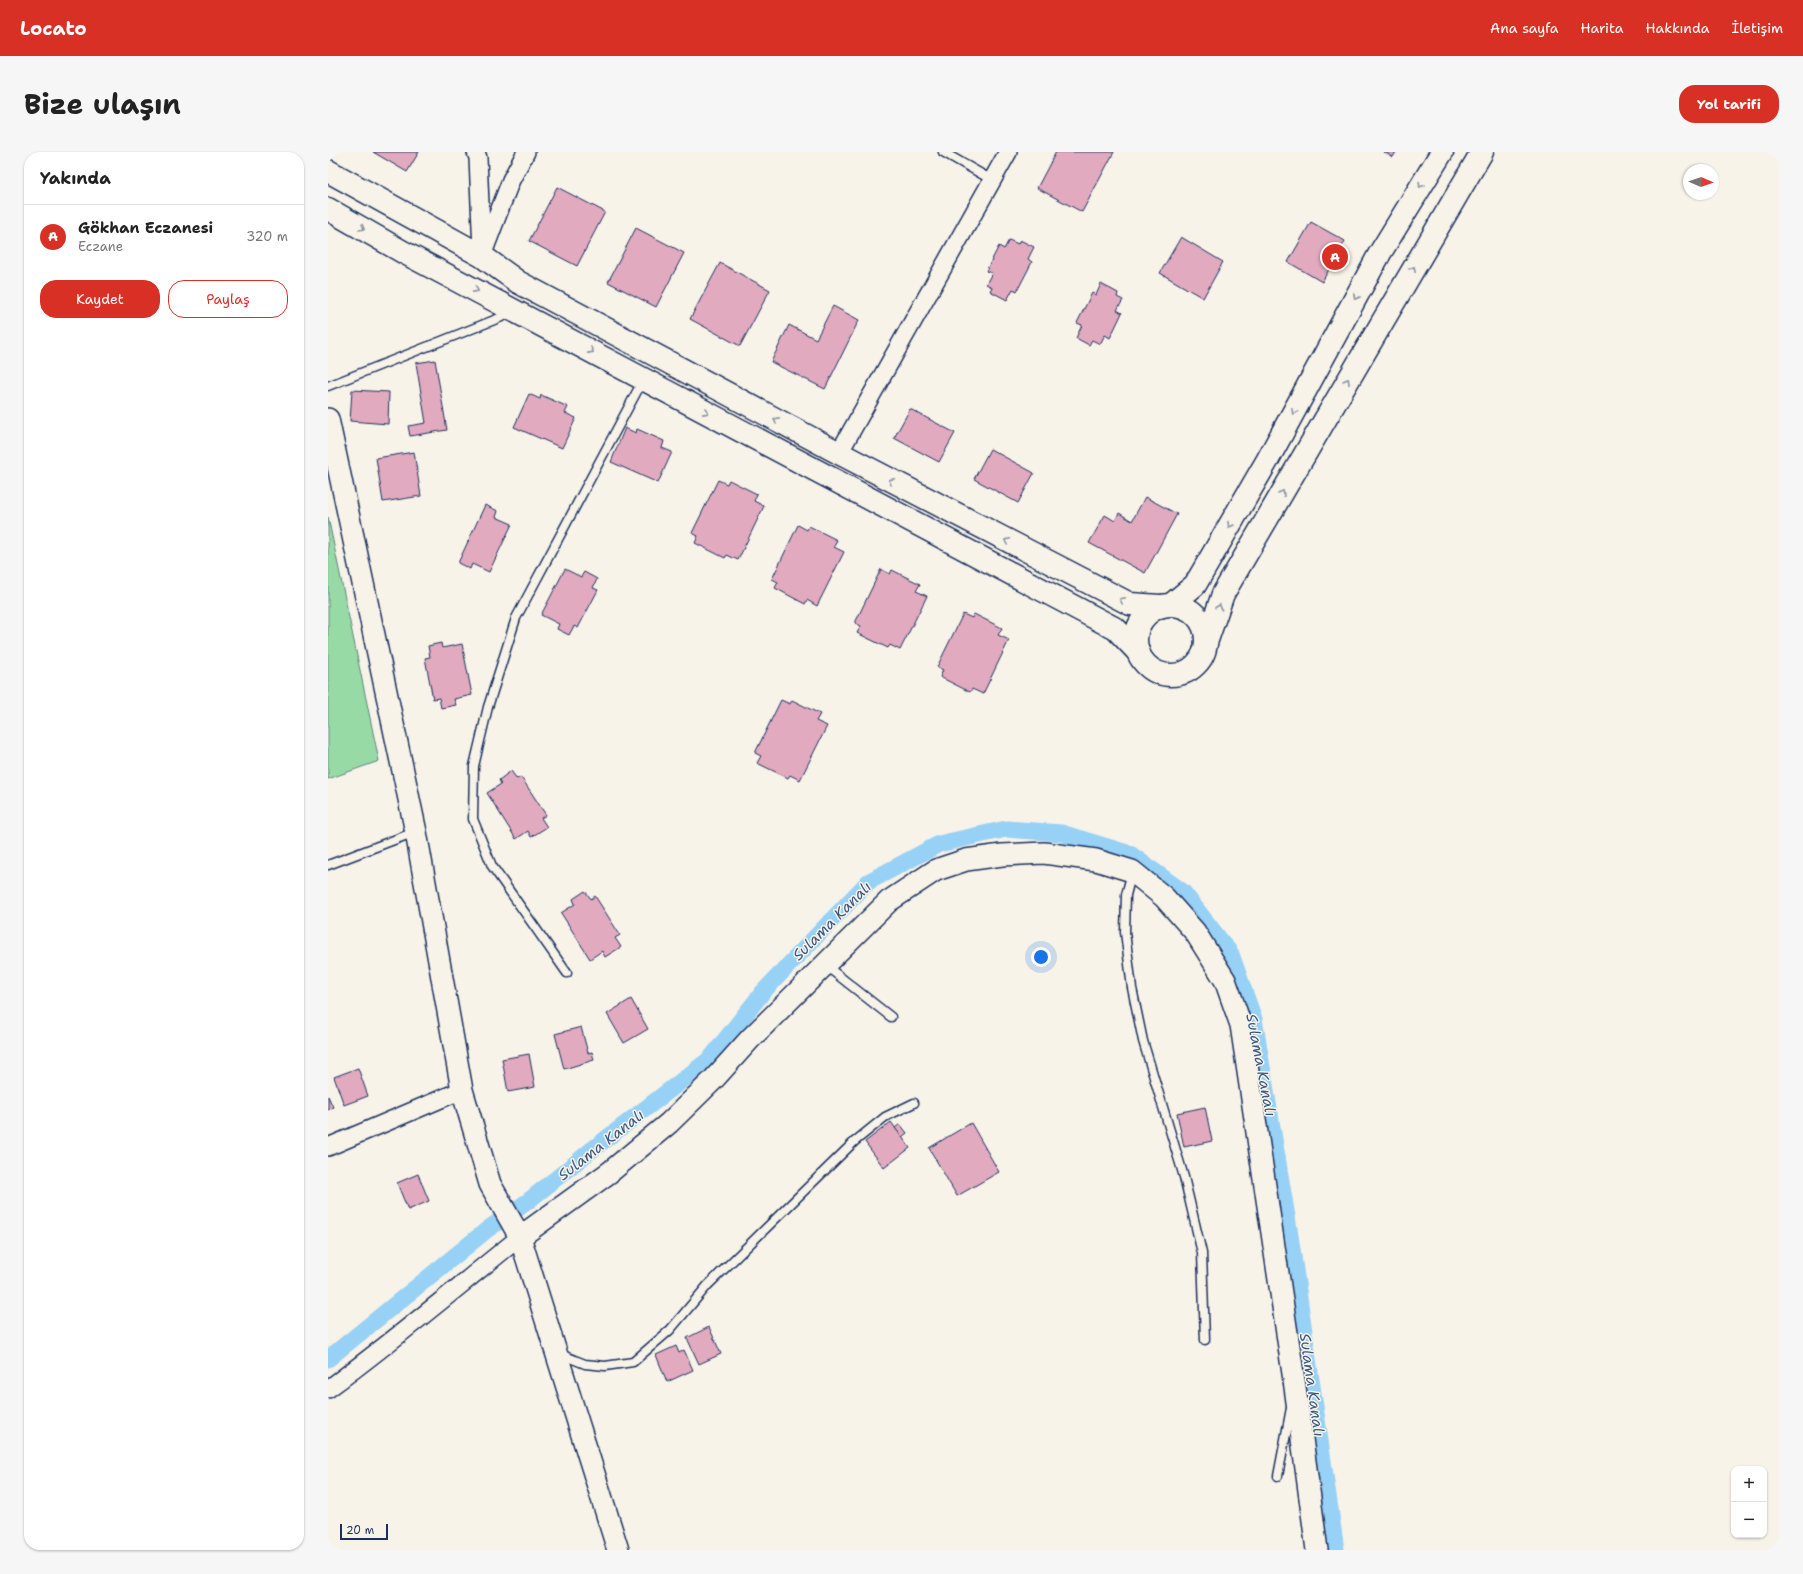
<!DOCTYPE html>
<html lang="tr">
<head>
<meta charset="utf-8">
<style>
	body { margin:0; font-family:"Shantell Sans",sans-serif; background:#f6f6f6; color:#222 }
	.controls { position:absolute; right:12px; bottom:12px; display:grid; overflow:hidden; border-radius:8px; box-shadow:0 1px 3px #0004 }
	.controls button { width:36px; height:36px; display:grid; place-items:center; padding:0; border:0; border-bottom:1px solid #e0e0e0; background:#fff; color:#222; font:20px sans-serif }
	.compass { position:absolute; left:1355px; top:12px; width:36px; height:36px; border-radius:50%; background:#fff; box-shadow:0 1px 3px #0004; rotate:92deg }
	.scale { position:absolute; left:12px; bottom:10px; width:48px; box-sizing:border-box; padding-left:4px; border:2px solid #1b2f5e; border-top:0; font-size:11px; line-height:14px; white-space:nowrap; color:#1b2f5e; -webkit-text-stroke:3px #f7f3e8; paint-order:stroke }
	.you { position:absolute; left:713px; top:805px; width:14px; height:14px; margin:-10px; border:3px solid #fff; border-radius:50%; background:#1a73e8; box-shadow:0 0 0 6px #1a73e833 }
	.badge { display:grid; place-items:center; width:26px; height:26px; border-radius:50%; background:#d93025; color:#fff; font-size:13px; font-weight:700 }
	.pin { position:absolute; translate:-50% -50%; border:2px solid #fff; box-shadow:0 1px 4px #0006 }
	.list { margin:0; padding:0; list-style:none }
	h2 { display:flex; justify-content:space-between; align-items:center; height:52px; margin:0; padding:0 16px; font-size:17px }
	h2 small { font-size:13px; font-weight:400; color:#767676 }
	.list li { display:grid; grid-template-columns:26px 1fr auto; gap:12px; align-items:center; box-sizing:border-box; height:64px; padding:0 16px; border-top:1px solid #e0e0e0 }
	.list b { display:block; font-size:15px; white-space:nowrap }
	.list p { margin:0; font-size:13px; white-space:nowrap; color:#767676 }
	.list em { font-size:13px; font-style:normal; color:#767676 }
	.actions { display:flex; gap:8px; padding:12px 16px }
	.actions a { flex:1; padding:9px 0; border:1px solid #d93025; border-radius:16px; text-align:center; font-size:14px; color:#d93025 }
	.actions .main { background:#d93025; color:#fff }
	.map { position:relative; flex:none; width:1451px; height:1398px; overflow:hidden; border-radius:16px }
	header { display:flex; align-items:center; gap:24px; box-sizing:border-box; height:56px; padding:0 20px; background:#d93025; color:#fff }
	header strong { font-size:19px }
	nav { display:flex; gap:22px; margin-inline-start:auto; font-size:14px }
	.intro { display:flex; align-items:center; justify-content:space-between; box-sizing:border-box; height:96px; padding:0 24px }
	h1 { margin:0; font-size:28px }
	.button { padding:10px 18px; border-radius:16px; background:#d93025; color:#fff; font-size:14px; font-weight:700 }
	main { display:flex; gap:24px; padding:0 24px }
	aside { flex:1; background:#fff; border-radius:16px; box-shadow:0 1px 3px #0004 }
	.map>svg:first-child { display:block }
	.green { fill:#98daa5; stroke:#5a8482 }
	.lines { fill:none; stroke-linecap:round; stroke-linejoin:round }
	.canal { stroke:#97d1f6; stroke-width:17 }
	.building { fill:#e1aabf; stroke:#1b2f5e }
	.service-casing { stroke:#1b2f5e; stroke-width:11 }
	.minor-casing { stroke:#1b2f5e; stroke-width:20 }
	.tertiary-casing { stroke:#1b2f5e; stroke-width:24 }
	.secondary-casing { stroke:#1b2f5e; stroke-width:25 }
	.service { stroke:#f7f3e8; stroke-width:8 }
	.minor { stroke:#f7f3e8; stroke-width:17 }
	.tertiary { stroke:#f7f3e8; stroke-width:21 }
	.secondary { stroke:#f7f3e8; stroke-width:22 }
	.oneway { stroke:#8991a3 }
	.labels { text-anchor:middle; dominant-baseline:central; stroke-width:3; stroke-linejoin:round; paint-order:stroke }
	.water-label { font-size:15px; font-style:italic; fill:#3a5884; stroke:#f7f3e8 }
</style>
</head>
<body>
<header>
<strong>Locato</strong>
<nav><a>Ana sayfa</a><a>Harita</a><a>Hakkında</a><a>İletişim</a></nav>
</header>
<div class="intro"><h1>Bize ulaşın</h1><a class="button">Yol tarifi</a></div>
<main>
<aside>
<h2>Yakında<small></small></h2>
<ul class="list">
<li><span class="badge">A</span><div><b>Gökhan Eczanesi</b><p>Eczane</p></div><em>320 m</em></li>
</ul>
<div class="actions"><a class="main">Kaydet</a><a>Paylaş</a></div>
</aside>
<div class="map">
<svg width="1451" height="1398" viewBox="0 0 1451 1398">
	<rect width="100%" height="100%" fill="#f7f3e8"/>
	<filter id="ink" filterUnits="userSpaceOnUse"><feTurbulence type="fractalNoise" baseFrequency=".025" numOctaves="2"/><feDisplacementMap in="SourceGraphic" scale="8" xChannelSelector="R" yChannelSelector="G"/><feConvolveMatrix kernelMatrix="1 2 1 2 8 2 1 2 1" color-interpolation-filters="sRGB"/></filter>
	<g filter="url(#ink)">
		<path class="green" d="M0 365 51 609 0 627Z"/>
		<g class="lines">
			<path class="canal" d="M0 1207 160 1077 199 1050 261 1000 382 907 435 840 540 730 611 692 678 677 733 681 802 702 855 740 903 802 926 867 961 1077 1008 1398"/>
		</g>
		<g class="building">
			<path d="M45 0H91L79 20Z"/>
			<path d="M728 0H786L754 60 709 36Z"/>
			<path d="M1056 0H1068L1065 5Z"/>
			<path d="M229 35 277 60 249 114 201 89Z"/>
			<path d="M983 70 1017 89 994 130 960 110Z"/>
			<path d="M308 76 356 101 328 155 280 130Z"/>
			<path d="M853 85 895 110 875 146 832 121Z"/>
			<path d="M681 88 690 92 692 88 706 95 700 107 704 110 689 139 685 137 679 148 662 139 664 135 658 132 664 121 658 119 671 94 676 97Z"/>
			<path d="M392 111 442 138 412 194 362 167Z"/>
			<path d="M773 132 790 141 789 145 795 148 789 158 794 161 782 186 777 183 772 192 764 188 761 193 748 186 754 173 749 171 764 141 768 143Z"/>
			<path d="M505 154 531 168 497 237 443 210 461 173 488 187Z"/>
			<path d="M107 208 119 278 82 284 80 274 98 271 88 211Z"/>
			<path d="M24 238 61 240 60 272 22 269Z"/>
			<path d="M201 242 212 247 213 243 240 255 237 261 248 266 234 296 186 275Z"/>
			<path d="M582 257 627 281 611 310 566 286Z"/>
			<path d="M297 276 308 281 309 277 336 289 334 296 344 300 330 331 283 310Z"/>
			<path d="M662 297 706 321 690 351 646 327Z"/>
			<path d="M86 300 93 344 55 350 48 306Z"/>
			<path d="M390 328 399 332 401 328 429 342 426 349 436 354 410 408 399 403 397 406 367 391 370 384 364 381Z"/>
			<path d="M817 345 849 362 817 421 761 391 777 363 787 369 791 361 804 369Z"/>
			<path d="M157 353 170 359 168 365 184 372 161 420 144 412 142 417 130 411Z"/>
			<path d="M470 373 479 378 481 374 509 388 506 395 516 400 489 454 479 448 477 452 447 436 450 430 444 427Z"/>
			<path d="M237 417 253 425 256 420 269 427 265 436 270 438 250 476 246 474 241 483 229 477 231 472 213 463Z"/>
			<path d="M553 417 562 422 564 418 592 432 588 439 599 444 572 498 562 493 560 496 529 481 533 474 527 471Z"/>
			<path d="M635 462 644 466 646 462 674 476 670 483 681 488 655 542 644 537 642 540 612 525 615 518 609 515Z"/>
			<path d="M113 491 114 496 134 492 144 543 126 547 128 553 113 556 111 546 105 547 97 506 102 505 100 494Z"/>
			<path d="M453 548 462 552 464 548 492 562 488 569 499 574 472 628 462 623 460 626 429 611 433 604 427 601Z"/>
			<path d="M183 619 189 627 193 625 218 663 213 666 219 675 203 685 200 679 188 687 159 641 173 632 171 628Z"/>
			<path d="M257 739 263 747 267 744 292 783 287 786 293 795 277 805 274 799 262 807 233 761 247 752 245 747Z"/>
			<path d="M303 847 320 877 296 891 279 862Z"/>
			<path d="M253 875 260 901 264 900 266 908 236 917 227 882Z"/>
			<path d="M201 902 207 935 180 940 174 907Z"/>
			<path d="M30 916 40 944 16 953 6 925Z"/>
			<path d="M0 944 5 955 0 958Z"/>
			<path d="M877 955 884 989 856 995 849 961Z"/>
			<path d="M563 970 582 996 556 1016 537 990Z"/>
			<path d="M643 971 671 1020 629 1044 601 996Z"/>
			<path d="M572 972 579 981 574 985 567 976Z"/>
			<path d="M90 1022 101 1049 80 1058 69 1031Z"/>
			<path d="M381 1175 393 1202 371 1212 359 1186Z"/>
			<path d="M348 1194 351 1201 356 1198 365 1218 339 1230 328 1203Z"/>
		</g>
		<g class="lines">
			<defs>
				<g id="service">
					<path d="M615 0 664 28"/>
					<path d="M0 234 184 161"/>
					<path d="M0 713 87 680"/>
					<path d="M804 720 798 743 797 780 804 836 815 889 856 1025 874 1101 877 1188"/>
					<path d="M497 813 563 865"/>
					<path d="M239 821 164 714 145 667 146 614 160 555 188 466 315 228"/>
					<path d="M232 1202 257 1212 277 1214 305 1210 342 1178 380 1133 526 990 557 965 586 951"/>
					<path d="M950 1324 963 1256"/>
				</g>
				<g id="minor">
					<path d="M148 0 150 6 154 98"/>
					<path d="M154 104 183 28 198 0"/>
					<path d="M511 301 680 0"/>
					<path d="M0 995 134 938"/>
					<path d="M0 1237C66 1189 128 1136 192 1085"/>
				</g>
				<g id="tertiary">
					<path d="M0 267 88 680 134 938 162 1032 192 1085 290 1398"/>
					<path d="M192 1085 282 1020 341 971 385 928 422 887 561 749 608 718 638 708 674 703 716 701 768 708 804 719 836 745 867 780 897 828 913 873 967 1235 989 1398"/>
				</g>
				<g id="secondary">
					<path d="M0 19 154 104 190 130 511 301 802 452 832 454"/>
					<path d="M0 57 75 100 788 477 811 501"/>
					<path d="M844 452 867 433 939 309 1052 101 1114 0"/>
					<circle cx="843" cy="488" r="35"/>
					<path d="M878 491 895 442 1154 0"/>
				</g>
			</defs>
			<use href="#service" class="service-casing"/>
			<use href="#minor" class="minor-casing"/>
			<use href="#tertiary" class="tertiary-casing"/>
			<use href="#secondary" class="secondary-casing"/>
			<use href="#service" class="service"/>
			<use href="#minor" class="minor"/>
			<use href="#tertiary" class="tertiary"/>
			<use href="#secondary" class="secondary"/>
		</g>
		<defs><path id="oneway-chevron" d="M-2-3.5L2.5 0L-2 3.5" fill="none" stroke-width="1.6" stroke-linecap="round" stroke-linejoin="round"/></defs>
		<g class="oneway">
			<use href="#oneway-chevron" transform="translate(1093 33) rotate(122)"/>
			<use href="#oneway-chevron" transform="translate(34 76) rotate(30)"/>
			<use href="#oneway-chevron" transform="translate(1085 117) rotate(-60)"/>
			<use href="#oneway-chevron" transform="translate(148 138) rotate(28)"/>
			<use href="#oneway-chevron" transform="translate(1028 145) rotate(119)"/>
			<use href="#oneway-chevron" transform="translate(263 199) rotate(28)"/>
			<use href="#oneway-chevron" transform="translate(1019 229) rotate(-60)"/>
			<use href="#oneway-chevron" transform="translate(378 260) rotate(28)"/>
			<use href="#oneway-chevron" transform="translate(966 260) rotate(118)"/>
			<use href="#oneway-chevron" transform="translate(448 268) rotate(-152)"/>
			<use href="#oneway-chevron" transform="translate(563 329) rotate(-153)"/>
			<use href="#oneway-chevron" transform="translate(954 341) rotate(-60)"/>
			<use href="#oneway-chevron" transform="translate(902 373) rotate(120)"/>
			<use href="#oneway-chevron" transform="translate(679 389) rotate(-153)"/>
			<use href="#oneway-chevron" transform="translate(794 448) rotate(-153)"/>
			<use href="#oneway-chevron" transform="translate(891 455) rotate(-71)"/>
		</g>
	</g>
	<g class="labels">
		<g class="water-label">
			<text transform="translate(504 769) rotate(-45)">Sulama Kanalı</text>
			<text transform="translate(933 913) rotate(79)">Sulama Kanalı</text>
			<text transform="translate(273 993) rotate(-38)">Sulama Kanalı</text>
			<text transform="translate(984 1233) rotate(82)">Sulama Kanalı</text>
		</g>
	</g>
</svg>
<div class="controls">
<button>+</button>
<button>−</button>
</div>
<svg class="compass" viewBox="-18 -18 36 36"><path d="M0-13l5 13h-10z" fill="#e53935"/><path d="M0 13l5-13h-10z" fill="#767676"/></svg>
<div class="scale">20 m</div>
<div class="you"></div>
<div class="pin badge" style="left:1007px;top:105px">A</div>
</div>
</main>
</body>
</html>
